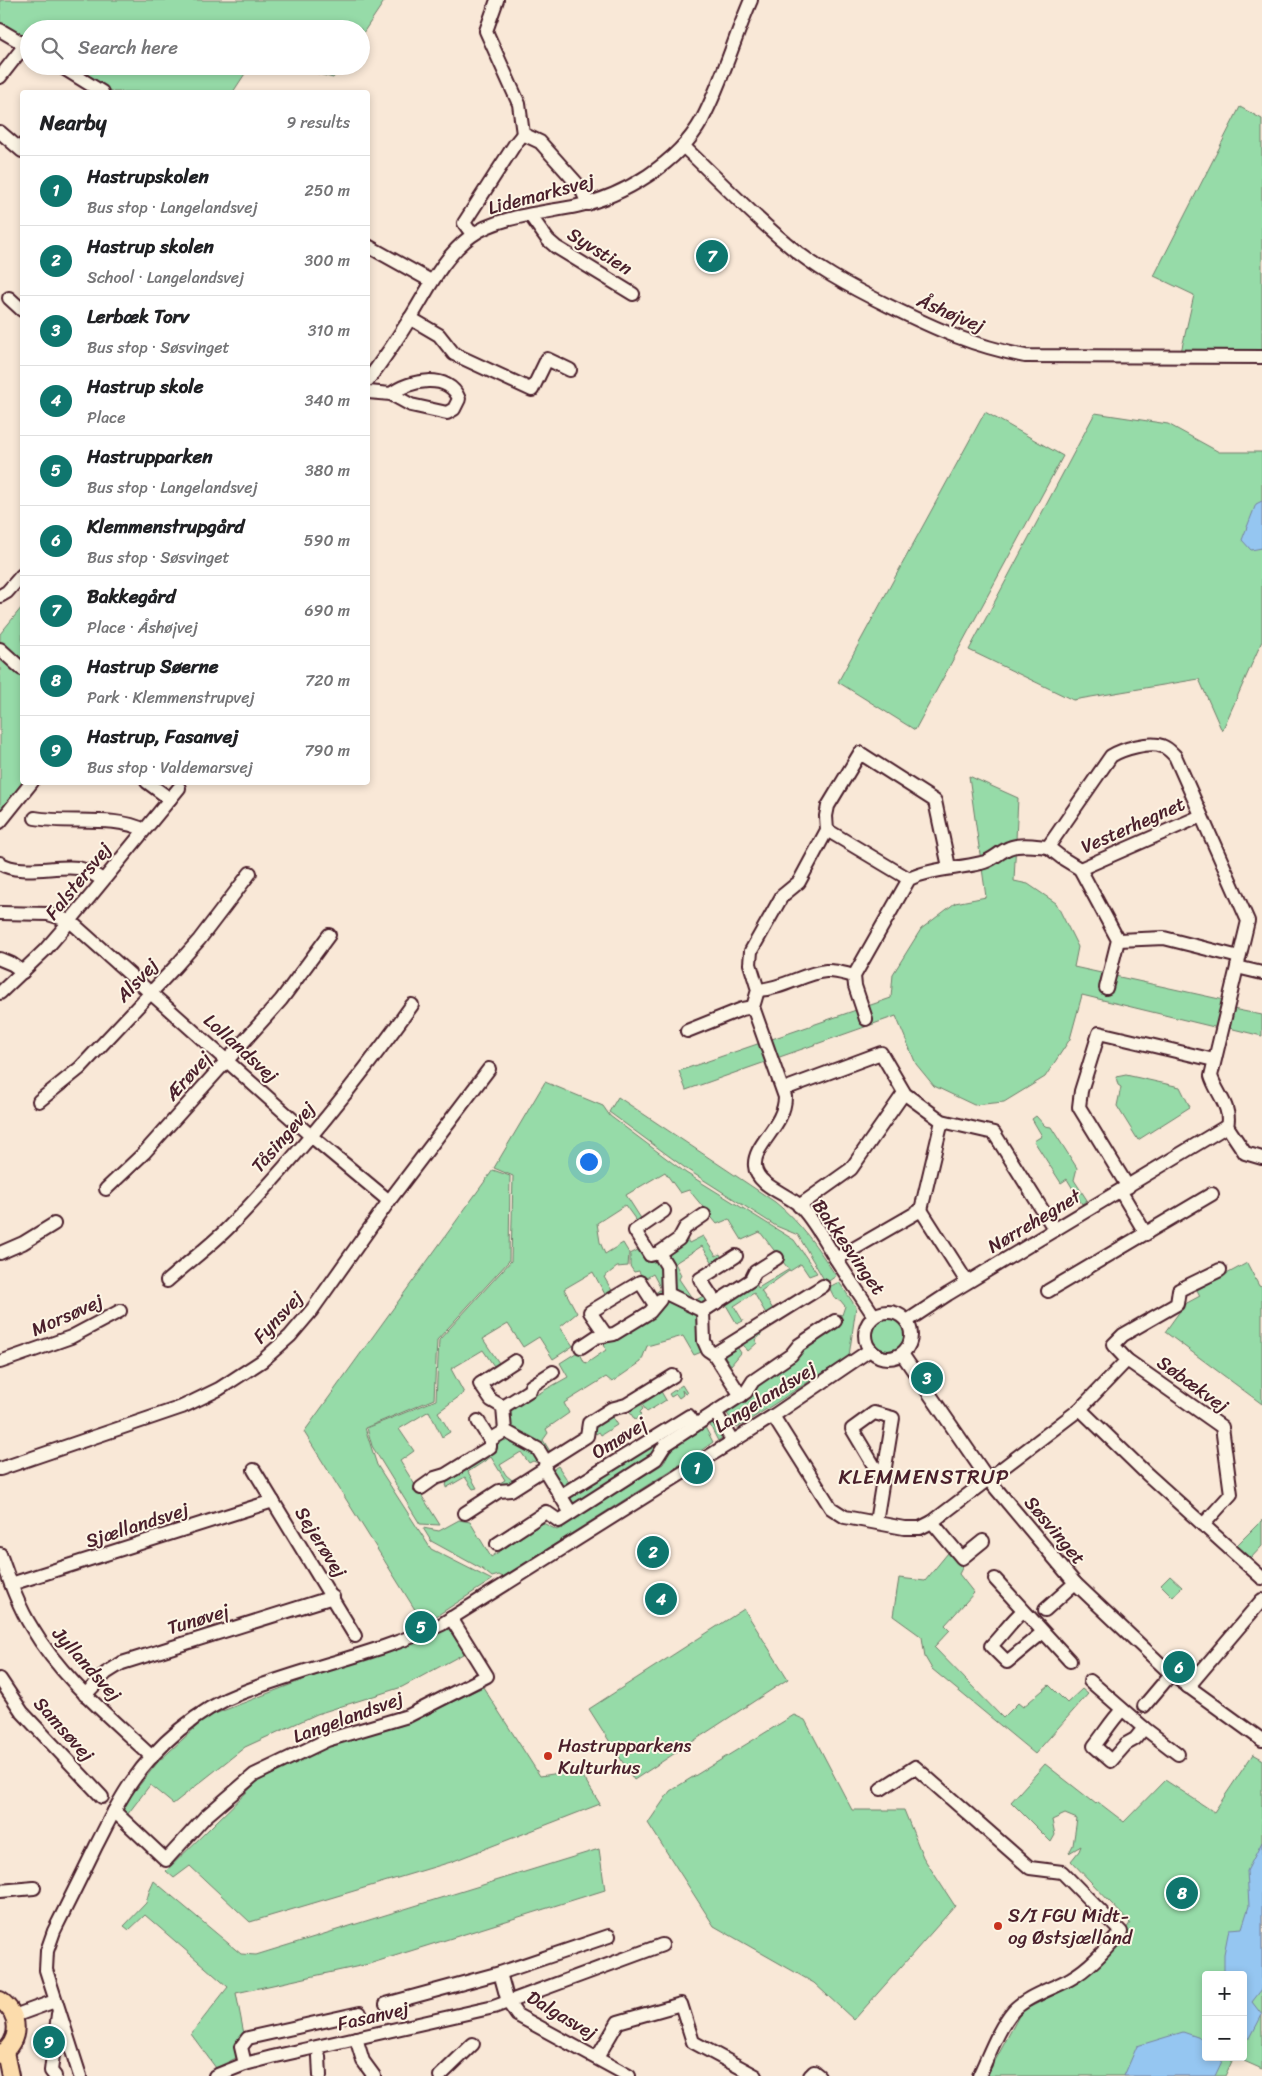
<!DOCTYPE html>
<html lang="en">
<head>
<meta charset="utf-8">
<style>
	body { margin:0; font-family:Sriracha,sans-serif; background:#f6f6f6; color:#202124 }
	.controls { position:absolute; right:15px; bottom:15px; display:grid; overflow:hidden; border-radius:5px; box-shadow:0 2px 8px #0003 }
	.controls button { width:45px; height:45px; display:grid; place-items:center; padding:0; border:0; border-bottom:1px solid #e0e0e0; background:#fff; color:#202124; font:25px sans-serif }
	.you { position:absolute; left:588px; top:1161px; width:18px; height:18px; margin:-12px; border:4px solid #fff; border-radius:50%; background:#1a73e8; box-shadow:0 0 0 8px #1a73e833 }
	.badge { display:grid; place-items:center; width:32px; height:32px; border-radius:50%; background:#0f766e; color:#fff; font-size:16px; font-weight:700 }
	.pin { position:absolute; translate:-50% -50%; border:2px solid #fff; box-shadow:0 1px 5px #0006 }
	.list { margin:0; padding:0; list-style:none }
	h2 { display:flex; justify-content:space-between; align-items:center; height:65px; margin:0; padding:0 20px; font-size:21px }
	h2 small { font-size:16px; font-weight:400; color:#757577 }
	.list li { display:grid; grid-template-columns:32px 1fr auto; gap:15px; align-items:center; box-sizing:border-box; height:70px; padding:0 20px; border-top:1px solid #e0e0e0 }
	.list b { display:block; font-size:19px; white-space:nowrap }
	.list p { margin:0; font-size:16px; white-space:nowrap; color:#757577 }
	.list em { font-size:16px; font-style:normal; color:#757577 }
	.icon { flex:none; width:28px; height:28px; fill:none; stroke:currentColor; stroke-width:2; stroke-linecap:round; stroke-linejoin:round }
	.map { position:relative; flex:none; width:1262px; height:2076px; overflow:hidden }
	.search { position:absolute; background:#fff; box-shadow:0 2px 8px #0003; left:20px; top:20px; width:350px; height:55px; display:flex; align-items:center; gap:12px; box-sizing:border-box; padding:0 18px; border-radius:28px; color:#757577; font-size:19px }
	.panel { position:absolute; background:#fff; box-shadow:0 2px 8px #0003; left:20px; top:90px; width:350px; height:695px; border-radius:5px }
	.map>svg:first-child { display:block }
	.green { fill:#96dba8; stroke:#707d6a }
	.water { fill:#95c6f1; stroke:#7783a2 }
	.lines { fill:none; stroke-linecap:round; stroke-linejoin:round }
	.minor-casing { stroke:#4a1f2b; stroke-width:16 }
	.major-casing { stroke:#4a1f2b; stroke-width:20 }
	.minor { stroke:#fcf5e5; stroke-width:12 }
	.major { stroke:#fcdcac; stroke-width:16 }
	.poi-dot { fill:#c8321e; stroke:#fcf5e5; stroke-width:2 }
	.labels { text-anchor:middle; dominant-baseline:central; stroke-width:4; stroke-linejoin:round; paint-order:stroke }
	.street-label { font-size:19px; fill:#4a1f2b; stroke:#fcf5e5 }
	.poi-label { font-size:19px; fill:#4a1f2b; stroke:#fcf5e5; text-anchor:start }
	.quarter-label { font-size:21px; letter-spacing:1px; fill:#4a1f2b; stroke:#fcf5e5 }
</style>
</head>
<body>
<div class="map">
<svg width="1262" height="2076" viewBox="0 0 1262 2076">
	<rect width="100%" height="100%" fill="#f9e8d7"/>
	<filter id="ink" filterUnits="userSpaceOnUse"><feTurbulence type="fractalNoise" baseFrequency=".02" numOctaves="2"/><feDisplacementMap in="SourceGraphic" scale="10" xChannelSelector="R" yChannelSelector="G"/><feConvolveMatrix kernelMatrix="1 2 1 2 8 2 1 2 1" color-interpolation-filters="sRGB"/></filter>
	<g filter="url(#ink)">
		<g class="green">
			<path d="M0 0H385L361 36V29H29V43L0 26Z"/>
			<path d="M67 66H250L233 92H111Z"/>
			<path d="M291 66H341L333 78Z"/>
			<path d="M1240 107 1262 119V350L1181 352 1194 295 1154 276Z"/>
			<path d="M985 412 1063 456 915 730 838 682Z"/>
			<path d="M1095 413 1168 424 1219 452H1262V641L1222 731 1199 679 1073 700 969 650Z"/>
			<path d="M22 607 24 783 0 811V634Z"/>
			<path d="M969 776 1018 798 1014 881 1028 884 1056 903 1078 947 1074 967 1224 1000 1218 1028 1082 995 1070 1039 1045 1077 1004 1102 974 1105 934 1086 916 1064 896 1016 686 1090 679 1071 891 998 893 974 921 929 955 903 986 897Z"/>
			<path d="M1233 1009 1262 1015V1036L1229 1028Z"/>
			<path d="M1126 1075 1180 1087 1190 1107 1138 1140 1117 1106 1121 1087 1118 1085 1116 1077Z"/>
			<path d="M545 1082 603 1106 610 1116 686 1173 794 1240 817 1273 809 1276 801 1264 790 1271 760 1232 742 1240 729 1219 717 1224 689 1190 680 1193 665 1172 626 1195 642 1220 638 1223 625 1205 597 1223 600 1242 605 1254 623 1243 629 1253 628 1266 617 1267 604 1277 614 1294 607 1298 593 1272 564 1289 577 1313 560 1327 573 1346 553 1359 539 1337 523 1347 508 1324 483 1339 501 1366 496 1369 483 1350 451 1369 464 1393 438 1412 450 1432 442 1437 429 1411 399 1429 414 1451 400 1461 440 1525 420 1524 372 1446 367 1428 436 1400 439 1340 511 1261 513 1176 494 1168Z"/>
			<path d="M618 1097 775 1202C802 1224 817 1247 836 1276L826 1283 798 1235 776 1226 688 1170 609 1112Z"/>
			<path d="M1036 1116 1045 1126 1051 1127 1077 1168 1074 1180 1087 1200 1082 1204 1067 1179 1061 1183 1034 1141 1042 1136 1032 1119Z"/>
			<path d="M493 1170 510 1176 509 1261 437 1340 434 1399 365 1428 377 1465 431 1549 492 1580 424 1624 304 1432Z"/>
			<path d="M703 1236 716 1256 720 1254 723 1260 715 1266 702 1246 675 1263 681 1275 679 1279 694 1301 707 1294 713 1302 703 1308 674 1292 667 1260 668 1251 687 1239 689 1243Z"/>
			<path d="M640 1249 649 1262 659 1261 665 1270V1293L655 1298 651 1296 661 1289 653 1274 643 1280 639 1271 634 1272 630 1266V1254Z"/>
			<path d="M1247 1263 1259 1286 1262 1287V1404L1165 1332 1185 1304 1200 1296 1197 1290Z"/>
			<path d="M788 1270 789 1271 761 1291 775 1312 768 1317 754 1293 734 1306 743 1321 737 1324 726 1305 709 1316V1314L755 1281 758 1288Z"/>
			<path d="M839 1282 856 1307 849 1356 737 1428 726 1412 755 1392 756 1385 796 1360 797 1354 841 1323 838 1314 842 1315 845 1306 840 1300 835 1299 829 1287Z"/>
			<path d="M669 1300 697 1316 704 1351 694 1355 683 1336 647 1346 641 1362 612 1382 606 1377 564 1403 569 1413 546 1429 548 1433 543 1440 553 1456 545 1461 507 1429 508 1408 533 1391 536 1395 568 1377 560 1363 579 1351 584 1362 587 1363 606 1350 604 1344 654 1316 660 1306Z"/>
			<circle cx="888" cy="1336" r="17"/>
			<path d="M760 1330 762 1334 755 1340 757 1343 748 1351 741 1342Z"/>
			<path d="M736 1345 741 1353 731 1365 723 1354Z"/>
			<path d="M682 1385 687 1393 685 1394 682 1390 683 1395 679 1398 676 1394 671 1397 669 1394Z"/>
			<path d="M659 1388 666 1400 647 1412 639 1400Z"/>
			<path d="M639 1402 643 1409 640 1412 641 1415 635 1420 627 1408Z"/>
			<path d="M611 1415 617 1425 601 1435 599 1432 596 1434 592 1427Z"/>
			<path d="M686 1422 655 1455 572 1506 569 1500 570 1497Z"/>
			<path d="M709 1423 715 1424 722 1433 723 1437 718 1441Z"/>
			<path d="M705 1427 713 1442 695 1455 503 1577 499 1575 492 1577 482 1569 431 1541 423 1528 439 1531 459 1520 470 1522 491 1557 543 1523 557 1530 663 1464 671 1448Z"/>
			<path d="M505 1438 534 1453 540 1461 538 1463 533 1461 529 1463 521 1452 500 1465 506 1475 512 1480 516 1478 518 1482 503 1487 500 1483 505 1480 491 1457 468 1472 477 1488 473 1489 465 1477 446 1488 447 1479 498 1440Z"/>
			<path d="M558 1466 572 1487 565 1491 549 1472Z"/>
			<path d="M1262 1520V1546L1250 1559 1236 1546Z"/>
			<path d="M948 1553 962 1568 959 1574 974 1593 945 1625 950 1630 934 1647 1003 1718 1018 1703 1023 1707 1049 1685 1067 1703 1082 1689 1088 1694 1035 1754 932 1669 925 1657 922 1637 893 1616 899 1578 925 1581Z"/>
			<path d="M1170 1576 1182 1587 1173 1597 1161 1585Z"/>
			<path d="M744 1609 788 1679 634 1780 589 1709Z"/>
			<path d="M448 1627 465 1653 402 1687 317 1714 245 1747 173 1804 150 1785 127 1815 122 1807 158 1762 207 1717 300 1681Z"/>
			<path d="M483 1687 540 1776 579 1770 600 1804 451 1862 250 1922 190 1866 174 1878 166 1871 258 1781 329 1746 403 1725Z"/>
			<path d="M794 1715 805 1720 852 1810H904L923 1857 955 1906 854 2020 814 1983 714 1926 648 1823 670 1791Z"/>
			<path d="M1253 1754 1262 1759V2069L1235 2057H1243V1975H1206V2057H1234L1225 2076H987L1021 2012 1082 1980 1121 1937 1130 1923 1071 1861 1079 1851 1081 1846 1069 1853 1073 1845 1077 1819 1065 1814 1052 1820 1055 1835 1051 1842 1011 1802 1045 1764 1096 1804 1098 1802 1124 1822 1165 1780 1214 1812Z"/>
			<path d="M599 1849 605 1890 369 1964 236 1993 244 2034 238 2057 216 2068 191 2034 228 1987 145 1915 129 1930 124 1926 146 1903 149 1892 154 1881 241 1954 256 1955Z"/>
		</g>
		<g class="water">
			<path d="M1262 501V548L1251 550 1242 540 1256 504Z"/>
			<path d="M1262 1842V1989L1252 2002 1262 2015 1250 2038H1243V1975H1224V1954L1229 1929 1242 1928 1249 1906 1247 1871Z"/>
			<path d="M1183 2032 1206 2040V2057H1224L1215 2076H1124L1137 2046Z"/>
		</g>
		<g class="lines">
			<defs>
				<g id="minor">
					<path d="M497 0 486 31 519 104 523 134 540 142 581 188 588 204"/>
					<path d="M0 30 29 47"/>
					<path d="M60 66 102 92"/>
					<path d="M0 77 25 45"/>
					<path d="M0 132 22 151"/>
					<path d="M683 146C715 176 746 209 780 238 813 267 850 287 889 306 936 329 973 346 1025 356L1262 357"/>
					<path d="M530 215 548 240 556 247 633 294"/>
					<path d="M472 234 464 223 515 144 523 134"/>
					<path d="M368 246 431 281"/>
					<path d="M9 298 22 310"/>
					<path d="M410 318 439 335 454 354 532 390 547 359 570 370"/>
					<path d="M368 380C383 360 398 338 411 317 429 288 443 257 471 236 497 216 545 213 577 206 624 196 678 163 702 120 722 82 734 39 751 0"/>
					<path d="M368 392 391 394 411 405 447 413 454 409 459 399C449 372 409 380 391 394"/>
					<path d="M0 596 7 592 22 575"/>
					<path d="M0 649 22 669"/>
					<path d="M147 782 170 799"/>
					<path d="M35 818C68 824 116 815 144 830"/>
					<path d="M0 822 32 782"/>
					<path d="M827 830 909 879"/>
					<path d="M1048 847 1111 756C1122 749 1150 741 1162 746 1168 748 1171 752 1175 756L1248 921 1211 1076C1216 1093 1232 1107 1227 1126"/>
					<path d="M1048 847 1062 858 1080 869 1118 940 1106 988"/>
					<path d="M0 863C18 876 56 865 78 868 88 870 95 875 103 880"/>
					<path d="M1080 869 1201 816"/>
					<path d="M0 913 48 914 70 921 311 1136 389 1201"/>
					<path d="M1118 940 1164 938 1239 957"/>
					<path d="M0 959 12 964 23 972"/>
					<path d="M1237 967 1262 973"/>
					<path d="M758 990C783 989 804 973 826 971 836 970 845 974 854 976"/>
					<path d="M0 993 45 950 70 921 179 788"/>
					<path d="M866 1019 855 986 854 976 909 879C932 868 957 869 981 863 992 861 999 852 1009 848 1020 843 1036 846 1048 847"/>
					<path d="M687 1031 742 1009 753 1007"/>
					<path d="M784 1089 881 1053 905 1094 942 1121 994 1133 1055 1230"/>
					<path d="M39 1101 80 1068 175 967 199 940 250 873"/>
					<path d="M1227 1126 1245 1153 1262 1158"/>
					<path d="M1128 1187 1079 1107 1081 1091 1099 1033 1214 1060"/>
					<path d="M106 1189 144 1153 281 1000 329 935"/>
					<path d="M1121 1192 1146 1234"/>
					<path d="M799 1206 851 1169 904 1093"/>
					<path d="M921 1210 967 1282"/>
					<path d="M664 1211 635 1231 650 1255 659 1253 667 1266 668 1294 703 1311 704 1341 708 1350 714 1354 741 1396"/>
					<path d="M0 1253 23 1243 54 1224"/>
					<path d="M659 1253 679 1239 685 1228 704 1215"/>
					<path d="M836 1259 921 1210 942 1121"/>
					<path d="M167 1281C187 1263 209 1247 228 1228 295 1160 356 1083 412 1005"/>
					<path d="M1048 1291 1212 1194"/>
					<path d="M716 1303 700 1279 736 1256"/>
					<path d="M703 1311 751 1280 755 1272 777 1258"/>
					<circle cx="888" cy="1335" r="23"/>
					<path d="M874 1316C862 1297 848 1278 836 1259 824 1241 815 1221 799 1205 787 1194 756 1185 755 1166 753 1144 785 1126 785 1097L753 1007 758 990 750 964 751 951 782 896 799 882 827 830 826 816 828 806 860 753 935 801 949 867"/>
					<path d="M907 1321 948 1294 1227 1126"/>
					<path d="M606 1335 590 1312 640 1282 655 1305"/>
					<path d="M581 1347 596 1337 614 1334 650 1312 660 1300"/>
					<path d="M714 1354 823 1286"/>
					<path d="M902 1354 988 1479 1075 1583 1171 1674 1262 1740"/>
					<path d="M1127 1360 1222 1427 1231 1494 1203 1525"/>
					<path d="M0 1362 71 1337 120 1311"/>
					<path d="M503 1407 530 1390 531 1386 553 1372"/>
					<path d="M1080 1409 1147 1474 1262 1578"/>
					<path d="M715 1412 732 1440"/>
					<path d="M773 1416 831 1508 845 1517 904 1528H920L932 1522 1080 1409 1127 1360 1113 1345 1123 1335 1177 1304 1179 1290 1220 1270"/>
					<path d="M478 1421 490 1440"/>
					<path d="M546 1462 587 1436 589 1423 611 1409 626 1405 673 1376"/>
					<path d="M0 1469 182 1407 219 1389 262 1361 290 1336 312 1310 389 1201 489 1069"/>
					<path d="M544 1469 571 1513"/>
					<path d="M254 1470 355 1636"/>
					<path d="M421 1488 435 1478 445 1475 490 1447V1440L505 1431"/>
					<path d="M560 1496 689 1416 695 1425"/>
					<path d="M465 1513 499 1491 511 1490 544 1469 546 1462 538 1449 505 1431 503 1407 491 1400 480 1384 515 1361"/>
					<path d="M876 1522 893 1418 874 1413 852 1429 883 1481"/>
					<path d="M932 1522 962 1558 983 1541"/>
					<path d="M497 1544 546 1512 559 1521 656 1459 665 1445 746 1392 753 1381 791 1355 799 1345 835 1321"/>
					<path d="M0 1554C9 1579 18 1606 32 1628 62 1679 110 1717 152 1757"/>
					<path d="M995 1579 1070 1661"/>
					<path d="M11 1584 273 1501"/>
					<path d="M1045 1610 1075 1583"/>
					<path d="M1023 1611C1011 1621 1003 1634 991 1646L1007 1662 1043 1632"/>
					<path d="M0 1679 22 1712 102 1797"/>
					<path d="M1090 1681 1144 1728 1178 1754"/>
					<path d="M1188 1687 1262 1600"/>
					<path d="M85 1695 106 1673 122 1663 333 1597"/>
					<path d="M1144 1706 1171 1674"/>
					<path d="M1122 1710C1111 1721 1104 1734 1094 1746L1111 1761 1126 1744 1135 1739 1144 1728"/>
					<path d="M881 1789 915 1767 1030 1868 1062 1872 1121 1932C1106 1949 1090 1968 1070 1979 1052 1989 1027 1996 1013 2011 998 2029 989 2055 979 2076"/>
					<path d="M114 1811 166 1860 205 1817 254 1775 327 1740 408 1716 487 1676 451 1618"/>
					<path d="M0 1891 34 1888"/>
					<path d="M500 1973 508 2002 517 2015 629 2076"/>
					<path d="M386 2004 500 1973 609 1936"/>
					<path d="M14 2016 55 2001"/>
					<path d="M356 2038 363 2061 374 2076"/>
					<path d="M319 2056 320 2076"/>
					<path d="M597 2058 618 2022 681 2004 693 2042 756 2076"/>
					<path d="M245 2064 241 2047 248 2038 360 2013"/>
					<path d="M55 2076 51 2071 58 2014"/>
					<path d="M80 2076 46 1970 47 1951 54 1931C68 1903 82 1875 96 1846 107 1825 117 1803 131 1783 157 1745 198 1709 241 1693 307 1667 377 1654 442 1624L773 1416 870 1350"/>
					<path d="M215 2076 245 2064 272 2057 494 2007 662 1945"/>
					<path d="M440 2076 473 2044"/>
					<path d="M810 2076 814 2072 819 2076"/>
				</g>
				<g id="major">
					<path d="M0 2000C21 2014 21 2041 0 2055"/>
					<path d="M5 2052 10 2076"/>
				</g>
			</defs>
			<use href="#minor" class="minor-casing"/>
			<use href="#major" class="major-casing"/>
			<use href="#minor" class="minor"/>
			<use href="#major" class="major"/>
		</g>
	</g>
	<g class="poi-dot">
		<circle cx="548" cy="1756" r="5"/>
		<circle cx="998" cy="1926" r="5"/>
	</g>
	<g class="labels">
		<g class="street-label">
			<text transform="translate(541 194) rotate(-15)">Lidemarksvej</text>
			<text transform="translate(600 251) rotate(32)">Syvstien</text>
			<text transform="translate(951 313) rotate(23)">Åshøjvej</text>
			<text transform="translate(1133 825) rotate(-24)">Vesterhegnet</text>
			<text transform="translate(78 881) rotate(-51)">Falstersvej</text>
			<text transform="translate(137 980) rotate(-47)">Alsvej</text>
			<text transform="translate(241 1048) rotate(42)">Lollandsvej</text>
			<text transform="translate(188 1076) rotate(-48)">Ærøvej</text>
			<text transform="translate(283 1137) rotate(-49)">Tåsingevej</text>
			<text transform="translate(1034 1221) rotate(-31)">Nørrehegnet</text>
			<text transform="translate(849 1247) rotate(55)">Bakkesvinget</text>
			<text transform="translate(67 1315) rotate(-24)">Morsøvej</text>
			<text transform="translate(278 1317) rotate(-47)">Fynsvej</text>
			<text transform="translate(1193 1384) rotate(36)">Søbækvej</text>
			<text transform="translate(765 1397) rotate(-32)">Langelandsvej</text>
			<text transform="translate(619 1438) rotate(-32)">Omøvej</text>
			<text transform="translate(137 1525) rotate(-18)">Sjællandsvej</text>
			<text transform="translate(1055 1530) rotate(50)">Søsvinget</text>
			<text transform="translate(321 1542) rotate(58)">Sejerøvej</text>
			<text transform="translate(198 1619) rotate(-17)">Tunøvej</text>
			<text transform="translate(87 1664) rotate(48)">Jyllandsvej</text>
			<text transform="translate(348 1717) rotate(-20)">Langelandsvej</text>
			<text transform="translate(64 1729) rotate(48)">Samsøvej</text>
			<text transform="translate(562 2015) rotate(31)">Dalgasvej</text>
			<text transform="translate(373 2016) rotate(-13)">Fasanvej</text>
		</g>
		<g class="poi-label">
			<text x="558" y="1745">Hastrupparkens<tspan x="558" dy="22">Kulturhus</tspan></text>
			<text x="1008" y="1915">S/I FGU Midt-<tspan x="1008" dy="22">og Østsjælland</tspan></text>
		</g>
		<g class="quarter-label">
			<text x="924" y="1477">KLEMMENSTRUP</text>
		</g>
	</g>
</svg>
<div class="controls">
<button>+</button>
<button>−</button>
</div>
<div class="you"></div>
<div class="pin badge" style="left:697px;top:1468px">1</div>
<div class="pin badge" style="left:653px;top:1552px">2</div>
<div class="pin badge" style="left:927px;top:1378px">3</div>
<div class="pin badge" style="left:661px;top:1599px">4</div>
<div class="pin badge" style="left:421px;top:1627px">5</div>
<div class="pin badge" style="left:1179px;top:1667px">6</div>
<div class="pin badge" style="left:712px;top:256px">7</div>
<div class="pin badge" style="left:1182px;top:1893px">8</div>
<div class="pin badge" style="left:49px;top:2042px">9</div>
<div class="search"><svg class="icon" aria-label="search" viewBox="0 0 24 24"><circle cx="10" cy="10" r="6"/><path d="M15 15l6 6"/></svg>Search here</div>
<section class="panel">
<h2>Nearby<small>9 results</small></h2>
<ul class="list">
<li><span class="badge">1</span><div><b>Hastrupskolen</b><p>Bus stop · Langelandsvej</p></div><em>250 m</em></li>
<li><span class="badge">2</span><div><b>Hastrup skolen</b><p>School · Langelandsvej</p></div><em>300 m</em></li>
<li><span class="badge">3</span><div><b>Lerbæk Torv</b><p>Bus stop · Søsvinget</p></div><em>310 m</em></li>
<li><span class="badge">4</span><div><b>Hastrup skole</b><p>Place</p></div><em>340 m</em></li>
<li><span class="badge">5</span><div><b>Hastrupparken</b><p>Bus stop · Langelandsvej</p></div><em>380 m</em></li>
<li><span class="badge">6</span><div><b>Klemmenstrupgård</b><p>Bus stop · Søsvinget</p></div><em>590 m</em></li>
<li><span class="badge">7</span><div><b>Bakkegård</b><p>Place · Åshøjvej</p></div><em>690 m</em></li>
<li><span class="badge">8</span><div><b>Hastrup Søerne</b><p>Park · Klemmenstrupvej</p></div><em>720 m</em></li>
<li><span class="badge">9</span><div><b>Hastrup, Fasanvej</b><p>Bus stop · Valdemarsvej</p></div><em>790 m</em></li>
</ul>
</section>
</div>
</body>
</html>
